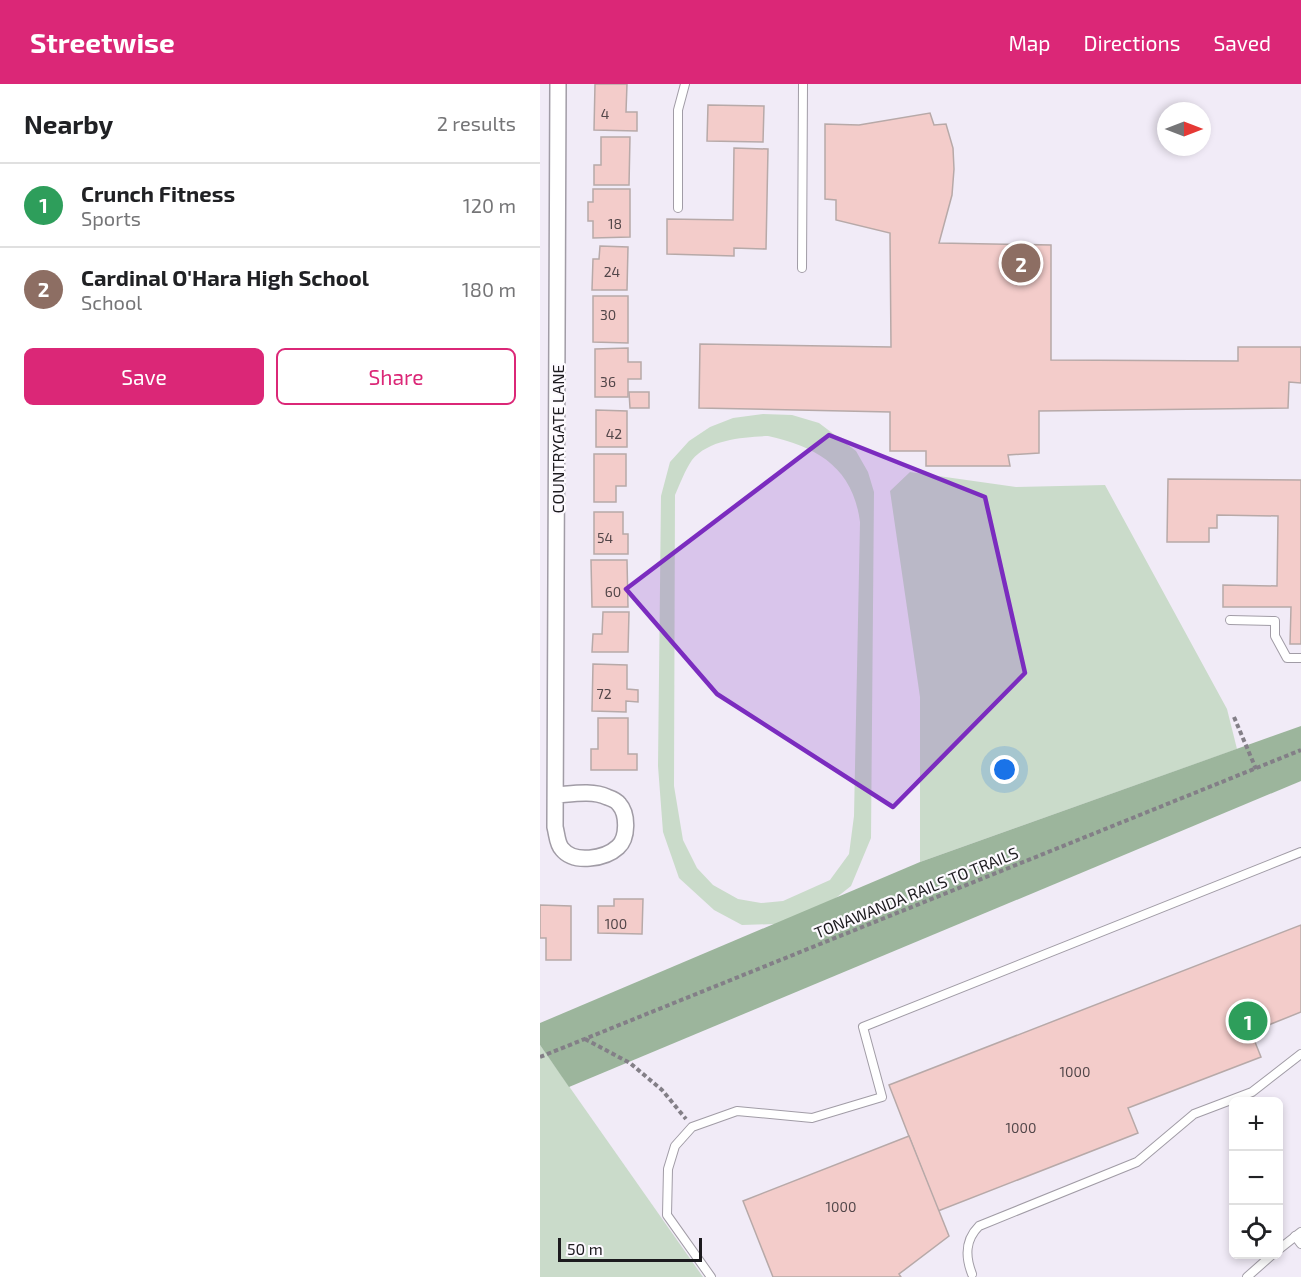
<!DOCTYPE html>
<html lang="en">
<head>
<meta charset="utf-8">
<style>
	body { margin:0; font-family:"Exo 2",sans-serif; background:#f2f2f2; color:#202124 }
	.controls { position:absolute; right:18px; bottom:18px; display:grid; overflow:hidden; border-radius:9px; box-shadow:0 3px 9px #0003 }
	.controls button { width:54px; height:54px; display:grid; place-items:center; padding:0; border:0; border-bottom:2px solid #e0e0e0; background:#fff; color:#202124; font:30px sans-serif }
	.compass { position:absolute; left:617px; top:18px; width:54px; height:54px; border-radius:50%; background:#fff; box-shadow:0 3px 9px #0003; rotate:90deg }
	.scale { position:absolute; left:18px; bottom:15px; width:144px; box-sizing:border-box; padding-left:6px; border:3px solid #1c1a1e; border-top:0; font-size:16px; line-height:21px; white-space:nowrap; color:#1c1a1e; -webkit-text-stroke:4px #fdfaff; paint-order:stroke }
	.you { position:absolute; left:465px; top:686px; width:21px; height:21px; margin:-15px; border:4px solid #fff; border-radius:50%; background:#1a73e8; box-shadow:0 0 0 9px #1a73e833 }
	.badge { display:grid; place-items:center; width:39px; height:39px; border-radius:50%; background:#db2777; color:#fff; font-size:20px; font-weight:700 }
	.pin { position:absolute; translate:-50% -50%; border:3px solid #fff; box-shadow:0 2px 6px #0006 }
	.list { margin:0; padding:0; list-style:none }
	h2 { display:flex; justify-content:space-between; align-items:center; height:78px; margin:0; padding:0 24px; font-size:26px }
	h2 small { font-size:20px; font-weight:400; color:#757577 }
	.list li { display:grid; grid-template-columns:39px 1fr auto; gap:18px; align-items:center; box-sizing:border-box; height:84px; padding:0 24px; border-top:2px solid #e0e0e0 }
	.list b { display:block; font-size:22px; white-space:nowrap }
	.list p { margin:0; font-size:20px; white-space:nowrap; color:#757577 }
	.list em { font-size:20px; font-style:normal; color:#757577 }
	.actions { display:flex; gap:12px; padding:18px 24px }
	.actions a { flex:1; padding:14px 0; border:2px solid #db2777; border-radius:9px; text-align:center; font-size:21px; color:#db2777 }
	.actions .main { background:#db2777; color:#fff }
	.icon { flex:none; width:33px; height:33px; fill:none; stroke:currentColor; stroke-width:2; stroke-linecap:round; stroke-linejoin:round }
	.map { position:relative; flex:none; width:761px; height:1193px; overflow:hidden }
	header { display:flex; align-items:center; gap:36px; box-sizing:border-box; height:84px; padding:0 30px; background:#db2777; color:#fff }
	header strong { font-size:28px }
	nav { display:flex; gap:33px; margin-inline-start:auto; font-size:21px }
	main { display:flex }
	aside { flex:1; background:#fff }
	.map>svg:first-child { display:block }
	.green { fill:#cadbca; fill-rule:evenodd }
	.forest { fill:#9cb59c }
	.building { fill:#f3ccca; stroke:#b7a9a8; stroke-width:1.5 }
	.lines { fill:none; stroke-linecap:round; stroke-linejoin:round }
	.lane-casing { stroke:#a19ca6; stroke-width:10 }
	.street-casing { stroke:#a19ca6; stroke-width:18 }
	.path { stroke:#837f87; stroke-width:4; stroke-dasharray:4.5 3; stroke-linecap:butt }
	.lane { stroke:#fff; stroke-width:8 }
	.street { stroke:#fff; stroke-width:15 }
	.marked { fill:#7b2cbf; fill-opacity:0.2; stroke:#7b2cbf; stroke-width:4.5; stroke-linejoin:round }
	.labels { text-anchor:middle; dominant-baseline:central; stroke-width:4.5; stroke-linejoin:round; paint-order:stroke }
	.number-label { font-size:14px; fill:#524649 }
	.street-label { font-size:16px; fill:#1c1a1e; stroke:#fdfaff }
</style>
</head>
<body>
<header>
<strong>Streetwise</strong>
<nav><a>Map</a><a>Directions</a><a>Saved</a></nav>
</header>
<main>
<aside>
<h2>Nearby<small>2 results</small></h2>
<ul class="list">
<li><span class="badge" style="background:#2e9e5b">1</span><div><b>Crunch Fitness</b><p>Sports</p></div><em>120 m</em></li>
<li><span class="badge" style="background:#8d6e63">2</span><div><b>Cardinal O'Hara High School</b><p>School</p></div><em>180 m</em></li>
</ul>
<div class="actions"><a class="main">Save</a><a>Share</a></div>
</aside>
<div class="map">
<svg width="761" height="1193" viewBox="0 0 761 1193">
	<rect width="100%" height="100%" fill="#f1ebf7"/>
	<g class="green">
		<path d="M223 330 252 331 279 339 316 367 328 388 334 408 331 754 311 802 287 821 235 840 202 841 174 826 139 794 123 748 118 682 121 412 130 378 149 357 170 343 193 334ZM228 352C278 363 313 384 320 438L314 732 309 770 290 796 243 817 221 819 198 815 173 801 157 784 143 756 134 702 135 411C140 400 145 386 152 376 169 355 204 353 228 352Z"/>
		<path d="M370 388 476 403 565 401 687 625 697 665 380 778V613L350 407Z"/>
		<path d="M0 961 163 1193H0Z"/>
	</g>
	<path class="forest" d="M761 642V697L29 1003 0 961V939L380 778Z"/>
	<g class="building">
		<path d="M55 0H87L86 28H97V47L54 46Z"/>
		<path d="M168 21 224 22 223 58 167 57Z"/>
		<path d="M390 29 394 41 406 40 413 64 414 85 412 111 399 159 511 161V276L698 277V263H761V299L749 298 748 324 499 327V369L468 371 470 382H386V367H350V328L159 324 160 260 351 263 350 149 296 136V116L285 115V40L319 41Z"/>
		<path d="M61 53H90L89 101H54V81H61Z"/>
		<path d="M194 64 228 65 226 165 194 164V172L127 170V135L193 136Z"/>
		<path d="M53 105H90V153L53 154V137H48V118H53Z"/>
		<path d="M60 162 88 163 87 206H52L53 175H59Z"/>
		<path d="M53 212H88V259L53 258Z"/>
		<path d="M88 264V278H101V295H88V313H55V265Z"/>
		<path d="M89 308H109V324H90Z"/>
		<path d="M56 326 87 327V363H56Z"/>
		<path d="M54 370H86V402H76V418H54Z"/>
		<path d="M628 395 761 396V560H750L751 523H683V501L737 502 738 432 677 431V444H669V458H627Z"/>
		<path d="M54 428H83V450H88V470H54Z"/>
		<path d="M51 476H87L88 523H52Z"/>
		<path d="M63 528H89L88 568H52L53 550H62Z"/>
		<path d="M53 580 87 581V605L98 606V618L86 617V628L52 627Z"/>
		<path d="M58 634H88V670H97V686H51V665H58Z"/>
		<path d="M74 815H103L102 850 58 849V822H74Z"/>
		<path d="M0 821 31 822V876H6V854H0Z"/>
		<path d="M761 841V928L711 948 721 973 588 1024 598 1049 398 1127 349 1001Z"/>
		<path d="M369 1052 409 1152 359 1190 361 1193H233L203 1117Z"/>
	</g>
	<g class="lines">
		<defs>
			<g id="lane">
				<path d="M138 124V26L145 0"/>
				<path d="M262 184 263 0"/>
				<path d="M690 536 735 537V552L747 574H761"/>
				<path d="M755 1152 761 1160"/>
				<path d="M738 1166 761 1148"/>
				<path d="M432 1190C425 1172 425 1156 439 1142L597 1078 654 1030 712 1008 761 970"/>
				<path d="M171 1193 127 1131 128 1085 135 1062 152 1043 197 1027 272 1034 342 1013 323 943 761 768"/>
				<path d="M707 1193 733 1170"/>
			</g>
			<path id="street" d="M16 711C31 710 53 706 67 713 70 714 77 717 79 720 88 730 88 754 78 763 65 775 34 780 22 765 17 760 17 750 15 743L18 0"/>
		</defs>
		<use href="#lane" class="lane-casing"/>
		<use href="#street" class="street-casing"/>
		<g class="path">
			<path d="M694 633 716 685"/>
			<path d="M45 955 90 979 122 1006 146 1035"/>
			<path d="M0 973 761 666"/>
		</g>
		<use href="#lane" class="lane"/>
		<use href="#street" class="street"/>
	</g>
	<path class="marked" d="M289 351 445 413 485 589 353 723 177 610 86 505Z"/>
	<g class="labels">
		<g class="number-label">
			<text x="65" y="29">4</text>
			<text x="75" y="139">18</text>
			<text x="72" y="187">24</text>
			<text x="68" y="230">30</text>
			<text x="68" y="297">36</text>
			<text x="74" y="349">42</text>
			<text x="65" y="453">54</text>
			<text x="73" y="507">60</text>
			<text x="64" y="609">72</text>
			<text x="76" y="839">100</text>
			<text x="535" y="987">1000</text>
			<text x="481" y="1043">1000</text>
			<text x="301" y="1122">1000</text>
		</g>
		<g class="street-label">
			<text transform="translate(17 355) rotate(-90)">COUNTRYGATE LANE</text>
			<text transform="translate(376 808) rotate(-22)">TONAWANDA RAILS TO TRAILS</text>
		</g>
	</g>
</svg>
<div class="controls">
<button>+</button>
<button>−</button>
<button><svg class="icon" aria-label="locate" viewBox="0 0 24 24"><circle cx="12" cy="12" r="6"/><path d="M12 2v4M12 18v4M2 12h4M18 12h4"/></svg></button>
</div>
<svg class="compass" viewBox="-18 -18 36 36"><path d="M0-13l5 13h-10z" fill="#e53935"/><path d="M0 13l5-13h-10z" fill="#757577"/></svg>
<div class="scale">50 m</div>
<div class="you"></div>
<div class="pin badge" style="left:708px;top:937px;background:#2e9e5b">1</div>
<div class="pin badge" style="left:481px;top:179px;background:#8d6e63">2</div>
</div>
</main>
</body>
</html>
